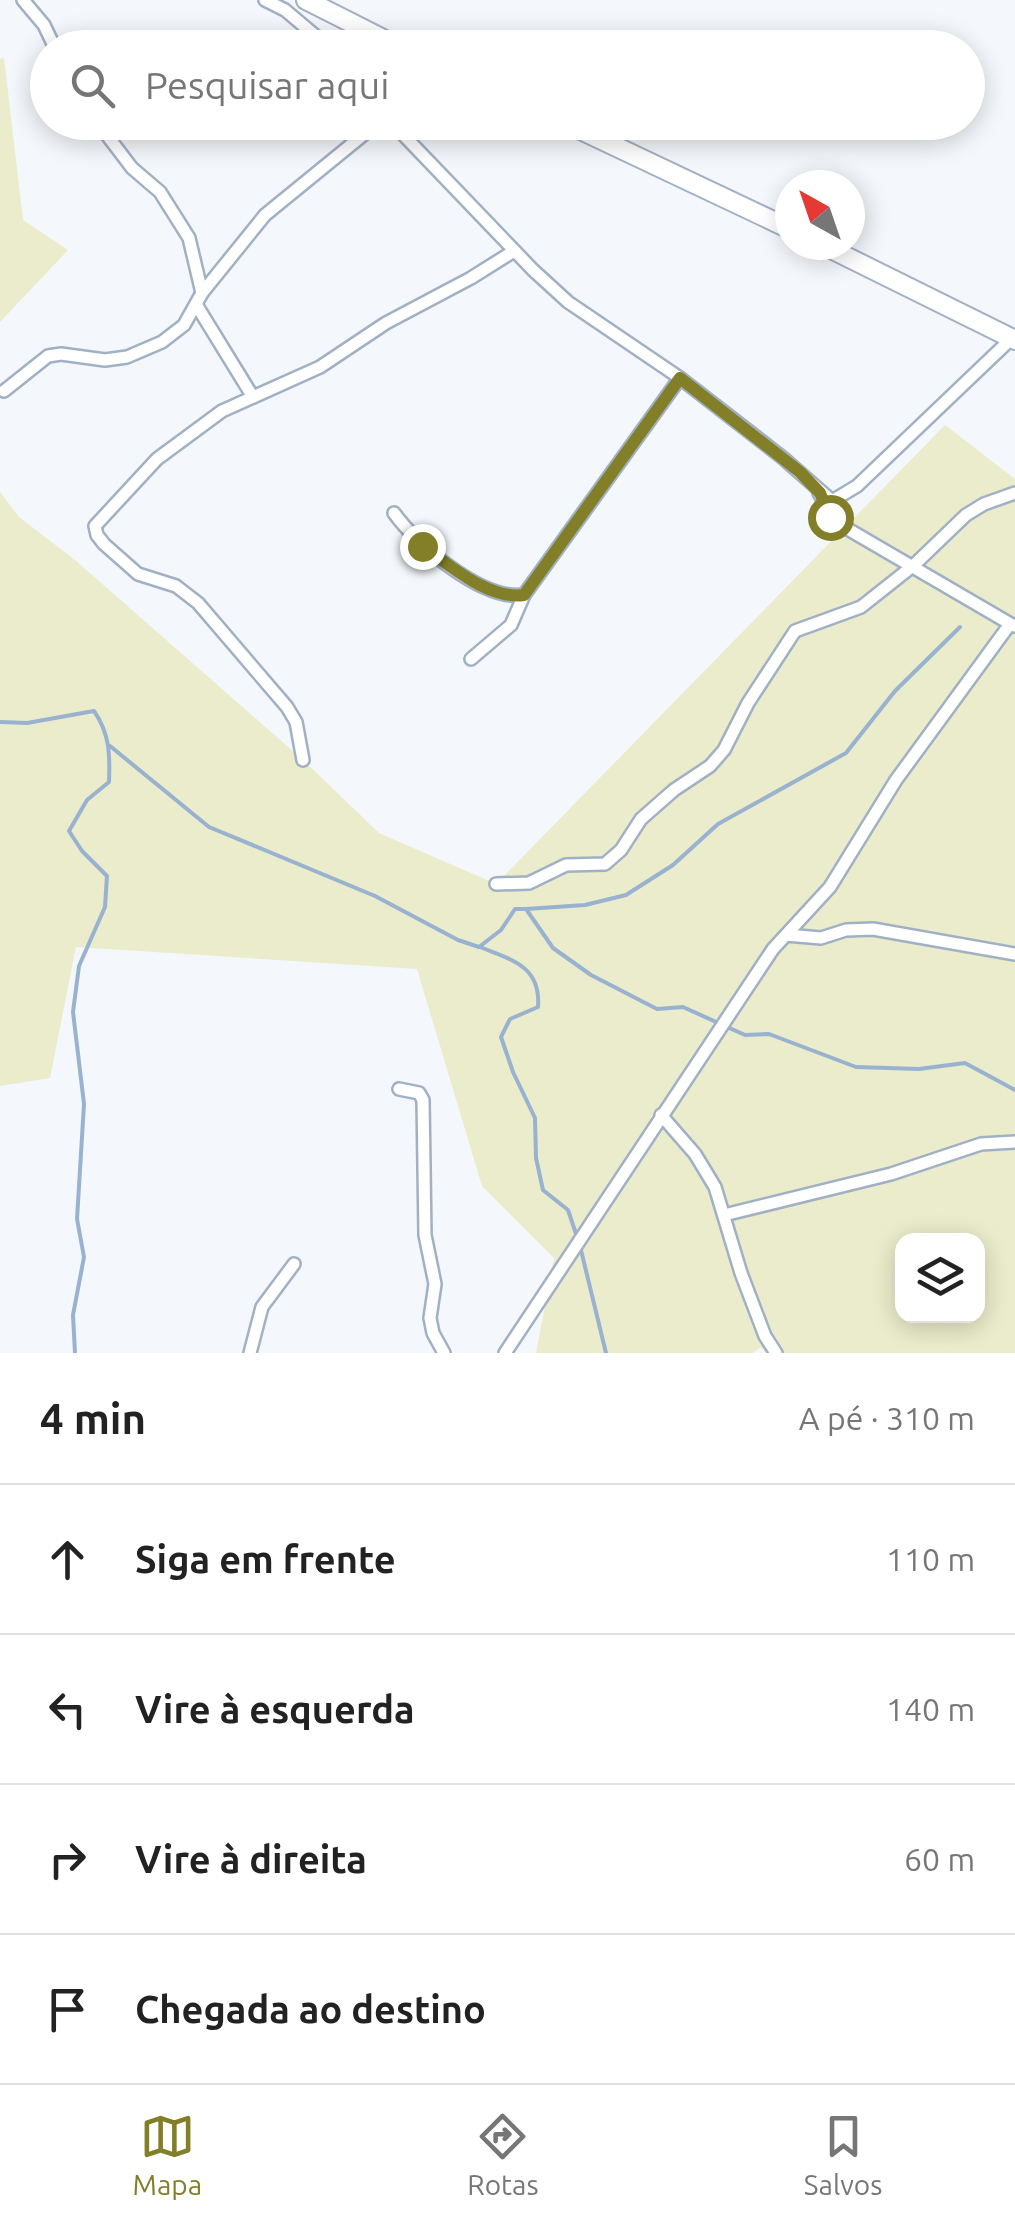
<!DOCTYPE html>
<html lang="pt">
<head>
<meta charset="utf-8">
<style>
	body { margin:0; font-family:Ubuntu,sans-serif; background:#f6f6f6; color:#222 }
	.controls { position:absolute; right:30px; bottom:30px; display:grid; overflow:hidden; border-radius:20px; box-shadow:0 5px 25px #0003 }
	.controls button { width:90px; height:90px; display:grid; place-items:center; padding:0; border:0; border-bottom:2px solid #e0e0e0; background:#fff; color:#222; font:50px sans-serif }
	.compass { position:absolute; left:775px; top:170px; width:90px; height:90px; border-radius:50%; background:#fff; box-shadow:0 5px 25px #0003; rotate:320deg }
	.stop { position:absolute; width:30px; height:30px; margin:-22px; border:8px solid #827f28; border-radius:50%; background:#fff }
	.stop.end { background:#827f28; border-color:#fff; box-shadow:0 2px 10px #0008 }
	.list { margin:0; padding:0; list-style:none }
	h2 { display:flex; justify-content:space-between; align-items:center; height:130px; margin:0; padding:0 40px; font-size:42px }
	h2 small { font-size:32px; font-weight:400; color:#767676 }
	.list li { display:grid; grid-template-columns:65px 1fr auto; gap:30px; align-items:center; box-sizing:border-box; height:150px; padding:0 40px; border-top:2px solid #e0e0e0 }
	.list b { display:block; font-size:38px; white-space:nowrap }
	.list em { font-size:32px; font-style:normal; color:#767676 }
	.icon { flex:none; width:55px; height:55px; fill:none; stroke:currentColor; stroke-width:2; stroke-linecap:round; stroke-linejoin:round }
	.map { position:relative; flex:none; width:1015px; height:1353px; overflow:hidden }
	.search { position:absolute; background:#fff; box-shadow:0 5px 25px #0003; left:30px; right:30px; top:30px; height:110px; display:flex; align-items:center; gap:25px; box-sizing:border-box; padding:0 35px; border-radius:55px; color:#767676; font-size:38px }
	.sheet { height:730px; background:#fff }
	nav { display:flex; justify-content:space-around; align-items:center; box-sizing:border-box; height:140px; border-top:2px solid #e0e0e0; background:#fff; font-size:28px; color:#767676 }
	nav a { display:grid; justify-items:center; gap:5px }
	nav .on { color:#827f28 }
	.map>svg:first-child { display:block }
	.green { fill:#ebeccb; fill-rule:evenodd }
	.lines { fill:none; stroke-linecap:round; stroke-linejoin:round }
	.stream { stroke:#98b2d0; stroke-width:4 }
	.street-casing { stroke:#a1b1c5; stroke-width:16 }
	.secondary-casing { stroke:#a1b1c5; stroke-width:22 }
	.street { stroke:#fff; stroke-width:11 }
	.secondary { stroke:#fff; stroke-width:18 }
	.route { stroke:#827f28; stroke-width:12 }
</style>
</head>
<body>
<div class="map">
<svg width="1015" height="1353" viewBox="0 0 1015 1353">
	<rect width="100%" height="100%" fill="#f4f7fb"/>
	<g class="green">
		<path d="M4 58 23 220 68 250 0 322V59Z"/>
		<path d="M945 425 1015 479V1353H766L761 1347 753 1353H536L554 1258 482 1186 417 969 76 947 50 1078 0 1086V492L19 517 75 560 303 760 379 833 496 884ZM902 1240H978V1316H902Z"/>
	</g>
	<g class="lines">
		<g class="stream">
			<path d="M0 722 27 723 94 711C110 734 110 755 109 782L87 800 69 831 82 851 107 876 105 907 79 966 73 1012 84 1104 77 1219 84 1257 73 1315 75 1353"/>
			<path d="M110 746 209 827 375 896 458 940 479 947 501 930 515 909H526L553 948 591 975 657 1009 683 1007 745 1035 769 1034 856 1067 919 1069 965 1063 1015 1090"/>
			<path d="M526 909 585 905 626 895 673 865 718 824 846 753 895 691 960 627"/>
			<path d="M480 947C512 960 541 966 538 1007L510 1019 501 1037 513 1072 535 1118 536 1158 543 1190 568 1210 577 1237"/>
			<path d="M580 1246 606 1353"/>
		</g>
		<defs>
			<g id="street">
				<path d="M23 0 44 25 55 48"/>
				<path d="M265 0 285 10 330 48"/>
				<path d="M97 122 132 168 160 192 189 238 202 293"/>
				<path d="M391 122 533 270 568 302 680 378 783 458 832 501 857 486 1012 338"/>
				<path d="M197 306 253 397"/>
				<path d="M4 391 48 356 61 354 105 360 127 357 162 342 184 325 202 293 265 215 379 122"/>
				<path d="M819 493 834 521 1014 626"/>
				<path d="M394 513C417 545 482 601 524 595"/>
				<path d="M471 659 511 625 524 595 680 378"/>
				<path d="M303 760 296 722 287 707 198 603 176 586 138 574 104 544 97 535 95 526 157 459 222 411 320 367 386 323 471 278 514 251"/>
				<path d="M496 884 529 883 566 865 605 864 621 850 641 819 674 790 710 766 724 750 748 703 795 631 861 607 914 565 966 515 984 504 1015 493"/>
				<path d="M786 935 821 938 846 930 873 929 1015 954"/>
				<path d="M399 1089 419 1093 423 1100 425 1235 435 1284 430 1318 433 1333 444 1353"/>
				<path d="M661 1115 695 1154 715 1187 741 1273 765 1336 776 1353"/>
				<path d="M724 1215 891 1174 981 1144 1015 1142"/>
				<path d="M250 1353 262 1307 294 1264"/>
				<path d="M505 1353 773 949 830 887 896 780 1010 624"/>
			</g>
			<g id="secondary">
				<path d="M306 0 401 48"/>
				<path d="M564 122 790 229"/>
				<path d="M823 245 1015 340"/>
			</g>
		</defs>
		<use href="#street" class="street-casing"/>
		<use href="#secondary" class="secondary-casing"/>
		<use href="#street" class="street"/>
		<use href="#secondary" class="secondary"/>
	</g>
	<g class="lines">
		<path class="route" d="M422 546C450 565 488 600 524 595L680 378 800 472 820 493 830 517"/>
	</g>
</svg>
<div class="controls">
<button><svg class="icon" aria-label="layers" viewBox="0 0 24 24"><path d="M12 4l9 5-9 5-9-5zM3 14l9 5 9-5"/></svg></button>
</div>
<svg class="compass" viewBox="-18 -18 36 36"><path d="M0-13l5 13h-10z" fill="#e53935"/><path d="M0 13l5-13h-10z" fill="#767676"/></svg>
<div class="stop" style="left:830px;top:517px"></div>
<div class="stop end" style="left:422px;top:546px"></div>
<div class="search"><svg class="icon" aria-label="search" viewBox="0 0 24 24"><circle cx="10" cy="10" r="6"/><path d="M15 15l6 6"/></svg>Pesquisar aqui</div>
</div>
<section class="sheet">
<h2>4 min<small>A pé · 310 m</small></h2>
<ul class="list">
<li><svg class="icon" aria-label="ahead" viewBox="0 0 24 24"><path d="M12 20V5M6 11l6-6 6 6"/></svg><div><b>Siga em frente</b></div><em>110 m</em></li>
<li><svg class="icon" aria-label="left" viewBox="0 0 24 24"><path d="M17 20v-9H6M10 6l-5 5 5 5"/></svg><div><b>Vire à esquerda</b></div><em>140 m</em></li>
<li><svg class="icon" aria-label="right" viewBox="0 0 24 24"><path d="M7 20v-9h11M14 6l5 5-5 5"/></svg><div><b>Vire à direita</b></div><em>60 m</em></li>
<li><svg class="icon" aria-label="arrive" viewBox="0 0 24 24"><path d="M6 21V4h12l-3 4 3 4H6"/></svg><div><b>Chegada ao destino</b></div></li>
</ul>
</section>
<nav>
<a class="on"><svg class="icon" aria-label="map" viewBox="0 0 24 24"><path d="M3 6l6-2 6 2 6-2v14l-6 2-6-2-6 2zM9 4v14M15 6v14"/></svg>Mapa</a>
<a><svg class="icon" aria-label="directions" viewBox="0 0 24 24"><path d="M12 3l9 9-9 9-9-9zM9 14v-3h6M13 9l2 2-2 2"/></svg>Rotas</a>
<a><svg class="icon" aria-label="saved" viewBox="0 0 24 24"><path d="M7 4h10v16l-5-4-5 4z"/></svg>Salvos</a>
</nav>
</body>
</html>
